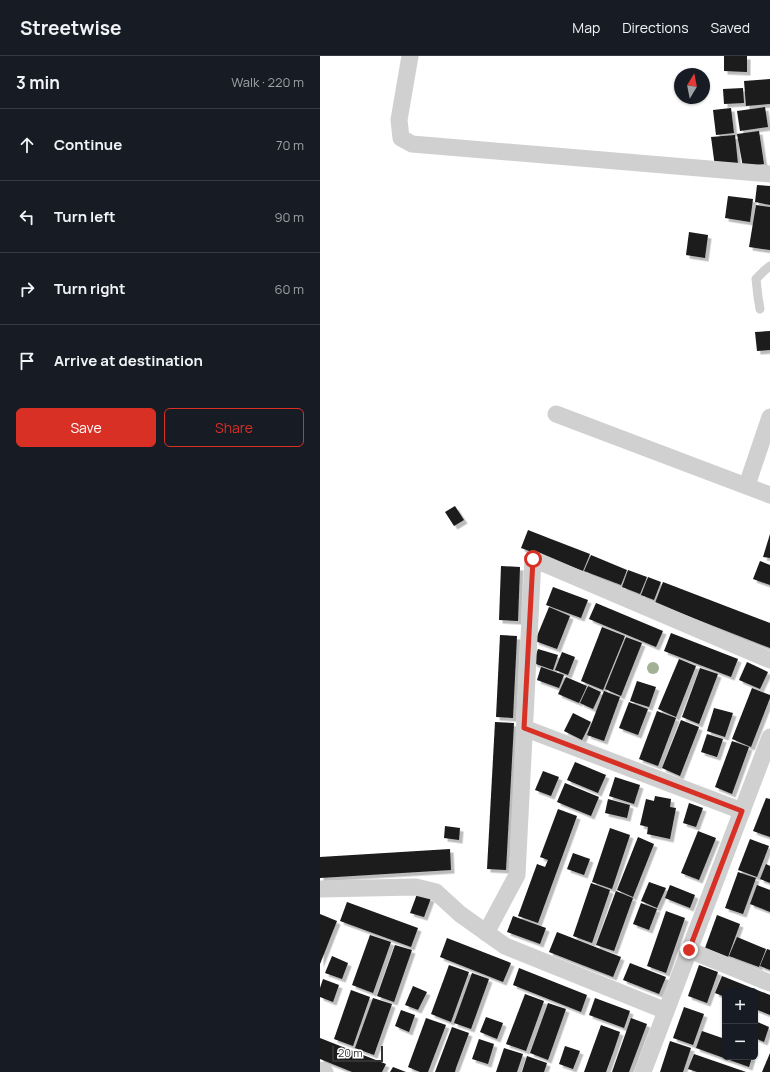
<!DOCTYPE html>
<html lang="en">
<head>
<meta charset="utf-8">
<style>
	body { margin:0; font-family:Manrope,sans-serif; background:#20242c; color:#f1f3f6 }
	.controls { position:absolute; right:12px; bottom:12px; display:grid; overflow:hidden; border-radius:6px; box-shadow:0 1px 3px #0004 }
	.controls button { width:36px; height:36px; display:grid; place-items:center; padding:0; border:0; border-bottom:1px solid #363941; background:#171b24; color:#f1f3f6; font:20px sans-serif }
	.compass { position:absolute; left:354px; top:12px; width:36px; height:36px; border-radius:50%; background:#171b24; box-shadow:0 1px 3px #0004; rotate:10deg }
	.scale { position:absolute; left:12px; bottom:10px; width:51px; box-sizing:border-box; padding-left:4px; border:2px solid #333; border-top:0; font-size:11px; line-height:14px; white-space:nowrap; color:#333; -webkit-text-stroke:3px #fff; paint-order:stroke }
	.stop { position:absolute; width:12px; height:12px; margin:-9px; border:3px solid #d93025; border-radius:50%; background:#fff }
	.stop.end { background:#d93025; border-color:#fff; box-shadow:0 1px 4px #0008 }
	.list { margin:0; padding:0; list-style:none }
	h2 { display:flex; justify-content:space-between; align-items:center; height:52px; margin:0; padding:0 16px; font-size:17px }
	h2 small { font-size:13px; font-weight:400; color:#9ea1a6 }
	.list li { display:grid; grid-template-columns:26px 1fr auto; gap:12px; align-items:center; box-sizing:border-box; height:72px; padding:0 16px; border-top:1px solid #363941 }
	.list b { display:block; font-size:15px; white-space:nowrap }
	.list em { font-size:13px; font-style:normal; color:#9ea1a6 }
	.actions { display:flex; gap:8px; padding:12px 16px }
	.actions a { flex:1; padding:9px 0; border:1px solid #d93025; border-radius:6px; text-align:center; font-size:14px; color:#d93025 }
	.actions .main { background:#d93025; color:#fff }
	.icon { flex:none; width:22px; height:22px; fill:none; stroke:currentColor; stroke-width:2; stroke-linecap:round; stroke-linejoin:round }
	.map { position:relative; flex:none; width:450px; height:1016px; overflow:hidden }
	header { display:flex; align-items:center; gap:24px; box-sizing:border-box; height:56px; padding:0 20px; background:#171b24; border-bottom:1px solid #363941 }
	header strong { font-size:19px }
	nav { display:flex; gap:22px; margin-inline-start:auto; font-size:14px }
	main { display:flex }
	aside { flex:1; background:#171b24 }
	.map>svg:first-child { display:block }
	.building { fill:#1a1a1a; filter:url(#shadow) }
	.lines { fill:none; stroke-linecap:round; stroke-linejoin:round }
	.service { stroke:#d0d0d0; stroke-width:9 }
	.minor { stroke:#d0d0d0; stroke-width:17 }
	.tree { fill:#a2b095 }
	.route { stroke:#d93025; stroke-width:5 }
</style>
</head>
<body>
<header>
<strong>Streetwise</strong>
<nav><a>Map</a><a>Directions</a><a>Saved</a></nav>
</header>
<main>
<aside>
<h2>3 min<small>Walk · 220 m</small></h2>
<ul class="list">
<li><svg class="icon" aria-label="ahead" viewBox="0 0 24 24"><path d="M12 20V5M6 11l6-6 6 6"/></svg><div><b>Continue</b></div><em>70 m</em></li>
<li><svg class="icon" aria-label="left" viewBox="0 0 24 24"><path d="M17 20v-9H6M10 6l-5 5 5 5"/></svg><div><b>Turn left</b></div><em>90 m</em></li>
<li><svg class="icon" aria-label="right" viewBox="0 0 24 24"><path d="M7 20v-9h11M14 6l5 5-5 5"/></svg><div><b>Turn right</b></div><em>60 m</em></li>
<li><svg class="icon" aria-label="arrive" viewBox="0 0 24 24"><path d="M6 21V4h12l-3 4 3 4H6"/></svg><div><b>Arrive at destination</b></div></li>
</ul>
<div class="actions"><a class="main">Save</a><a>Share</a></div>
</aside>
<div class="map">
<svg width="450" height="1016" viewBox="0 0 450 1016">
	<defs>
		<filter id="shadow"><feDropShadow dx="3.5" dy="3.5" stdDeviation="0" flood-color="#0004"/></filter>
	</defs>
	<rect width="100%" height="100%" fill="#fff"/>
	<g class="building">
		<path d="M404 0H427V16L404 15Z"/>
		<path d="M450 23V48L426 50 424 25Z"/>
		<path d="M423 32 424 47 404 48 403 33Z"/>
		<path d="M445 51 448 71 420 75 417 55Z"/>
		<path d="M411 52 414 77 396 79 393 54Z"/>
		<path d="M439 75 444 108 423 111 417 78Z"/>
		<path d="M415 79 418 108 395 111 391 81Z"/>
		<path d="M437 129 450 130V149L435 146Z"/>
		<path d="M408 140 433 143 430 166 405 162Z"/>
		<path d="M436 149 450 151V194L429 191Z"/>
		<path d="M369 176 388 179 385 202 366 199Z"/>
		<path d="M450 275V294L437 295 435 276Z"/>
		<path d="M135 450 144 464 134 470 125 456Z"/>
		<path d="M208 474 231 483 270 498 263 515 201 492Z"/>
		<path d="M450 478V502L443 501Z"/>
		<path d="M271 499 307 514 301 529 264 515Z"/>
		<path d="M440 505 450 509V529L433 523Z"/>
		<path d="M181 510 200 511 198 565 179 564Z"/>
		<path d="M308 514 327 521 320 538 302 531Z"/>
		<path d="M328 521 341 526 334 544 321 539Z"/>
		<path d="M343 526 450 567V592L335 547Z"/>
		<path d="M233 531 268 544 261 562 226 549Z"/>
		<path d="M276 547 343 575 336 591 269 563Z"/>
		<path d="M229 551 250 560 237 593 215 585Z"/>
		<path d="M282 571 305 580 283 634 261 625Z"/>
		<path d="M351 577 418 603 411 621 344 595Z"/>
		<path d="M180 579 197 580 193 662 176 661Z"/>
		<path d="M306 581 322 587 301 640 285 633Z"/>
		<path d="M218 593 238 599 233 614 213 607Z"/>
		<path d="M242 596 255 601 248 619 235 614Z"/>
		<path d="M359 603 376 610 356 661 338 653Z"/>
		<path d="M427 606 448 616 440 633 419 624Z"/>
		<path d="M221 611 244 619 239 632 217 624Z"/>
		<path d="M380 612 398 618 379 668 362 661Z"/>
		<path d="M246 621 267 630 259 647 238 638Z"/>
		<path d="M317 625 336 631 329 651 310 645Z"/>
		<path d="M268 630 281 636 273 653 260 647Z"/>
		<path d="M432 632 450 639V642L431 691 412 683Z"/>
		<path d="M284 635 300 641 284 685 267 679Z"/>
		<path d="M309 646 328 653 318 679 299 672Z"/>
		<path d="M394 652 413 657 405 681 387 675Z"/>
		<path d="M337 655 356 662 338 710 319 703Z"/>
		<path d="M253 657 271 666 262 684 244 675Z"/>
		<path d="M361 664 379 671 360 720 342 712Z"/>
		<path d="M175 666 194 667 186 814 167 813Z"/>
		<path d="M387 678 403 683 397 701 381 696Z"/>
		<path d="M412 685 429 691 412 738 395 731Z"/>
		<path d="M255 706 286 719 278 737 247 724Z"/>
		<path d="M223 715 239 721 231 740 215 734Z"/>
		<path d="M295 721 320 729 314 748 289 740Z"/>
		<path d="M245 727 279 741 271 760 237 746Z"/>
		<path d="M335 740 351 743 350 751 356 752 350 783 327 778 328 771 320 769 326 743 334 745Z"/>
		<path d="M446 742 450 743V781L433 775Z"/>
		<path d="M288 743 310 749 307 762 285 757Z"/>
		<path d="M369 747 383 752 376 771 363 767Z"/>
		<path d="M238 753 257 760 218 867 198 860 217 808 225 811 228 804 220 801Z"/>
		<path d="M125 770 140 772 139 784 124 782Z"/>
		<path d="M290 772 310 779 292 833 272 826Z"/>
		<path d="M378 775 396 782 379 824 361 817Z"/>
		<path d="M318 781 334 788 313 841 297 834Z"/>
		<path d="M430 783 449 790 437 821 418 814Z"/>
		<path d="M130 793 131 814 0 822V801Z"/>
		<path d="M253 797 270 803 264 819 247 813Z"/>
		<path d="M446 808 450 810V827L440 823Z"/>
		<path d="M418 816 436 822 423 858 405 852Z"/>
		<path d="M329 826 346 832 337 852 321 845Z"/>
		<path d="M271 827 290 834 272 887 253 880Z"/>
		<path d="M350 829 375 839 370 852 345 842Z"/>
		<path d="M437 829 450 834V856L430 848Z"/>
		<path d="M296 835 313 842 294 895 276 889Z"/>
		<path d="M97 838 111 842 104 861 90 857Z"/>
		<path d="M27 846 98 872 91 891 20 865Z"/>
		<path d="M321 847 337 853 329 874 313 868Z"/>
		<path d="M346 855 365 862 346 917 327 910Z"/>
		<path d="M0 858 17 865 0 908Z"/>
		<path d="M397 859 420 868 408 901 385 892Z"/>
		<path d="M193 860 226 872 220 888 187 876Z"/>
		<path d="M237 876 301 901 293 921 229 896Z"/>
		<path d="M50 879 71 886 53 937 32 929Z"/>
		<path d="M417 881 446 893 439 911 409 900Z"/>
		<path d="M127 882 191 907 183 926 120 901Z"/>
		<path d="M75 889 92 894 74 946 57 940Z"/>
		<path d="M447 893 450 894V914L440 910Z"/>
		<path d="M12 900 28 907 22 923 5 917Z"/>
		<path d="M310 907 346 921 339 938 303 924Z"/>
		<path d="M129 909 149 916 131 966 111 958Z"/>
		<path d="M379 909 398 916 387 947 368 940Z"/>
		<path d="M199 912 267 939 261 956 193 929Z"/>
		<path d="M152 917 169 923 151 973 134 967Z"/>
		<path d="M402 920 450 939V959L435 953V935H405V941L395 937Z"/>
		<path d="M3 923 19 929 13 946 0 941V932Z"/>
		<path d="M93 930 107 936 98 954 85 949Z"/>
		<path d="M31 934 50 941 33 990 14 983Z"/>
		<path d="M205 938 224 945 206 995 186 988Z"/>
		<path d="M53 942 72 948 54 999 35 992Z"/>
		<path d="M275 942 310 955 304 972 269 959Z"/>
		<path d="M228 947 246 953 228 1004 210 997Z"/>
		<path d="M364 951 384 958 373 989 353 982Z"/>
		<path d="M81 954 95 959 89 976 75 970Z"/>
		<path d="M166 961 183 967 177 983 160 976Z"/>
		<path d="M106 962 126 969 108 1016H100L88 1011Z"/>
		<path d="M311 962 327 968 309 1016H292Z"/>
		<path d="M435 965 449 971 444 986 435 982Z"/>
		<path d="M281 969 300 976 294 994 286 1016H264Z"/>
		<path d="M132 971 149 977 136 1012 135 1016H115Z"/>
		<path d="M382 975 405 983V1001H432L429 1011 376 992Z"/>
		<path d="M0 982 66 1008 62 1016H32L0 1003Z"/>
		<path d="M159 983 174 988 168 1008 152 1003Z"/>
		<path d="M350 985 371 992 363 1016H340Z"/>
		<path d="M245 990 260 995 253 1013 239 1008Z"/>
		<path d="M184 992 203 998 197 1016H176Z"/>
		<path d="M450 997V1016H442Z"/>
		<path d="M374 998 426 1016H377L368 1013Z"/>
		<path d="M207 1000 227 1007 224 1016H202Z"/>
		<path d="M73 1011 86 1016H70Z"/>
	</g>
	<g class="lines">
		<path class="service" d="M440 253 438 241 436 223 445 214 450 210"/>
		<g class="minor">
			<path d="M90 0 79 64 81 82 92 88 450 118"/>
			<path d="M236 358 450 439"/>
			<path d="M427 429 450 361"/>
			<path d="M204 672 422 755"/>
			<path d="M0 833 96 831 116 836 140 858 185 890 346 955"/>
			<path d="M166 877 197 819 213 503 450 604"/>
			<path d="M369 894 450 927"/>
			<path d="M0 1014 5 1016"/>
			<path d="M323 1016 450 681"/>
		</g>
	</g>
	<circle class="tree" cx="333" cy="612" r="6"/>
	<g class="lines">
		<path class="route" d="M213 503 204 672 422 755 369 894"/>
	</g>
</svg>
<div class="controls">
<button>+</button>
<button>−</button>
</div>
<svg class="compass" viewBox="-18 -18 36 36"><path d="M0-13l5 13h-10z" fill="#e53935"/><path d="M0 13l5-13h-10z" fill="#9ea1a6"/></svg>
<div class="scale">20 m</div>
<div class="stop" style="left:213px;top:503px"></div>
<div class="stop end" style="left:369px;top:894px"></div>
</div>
</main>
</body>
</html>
